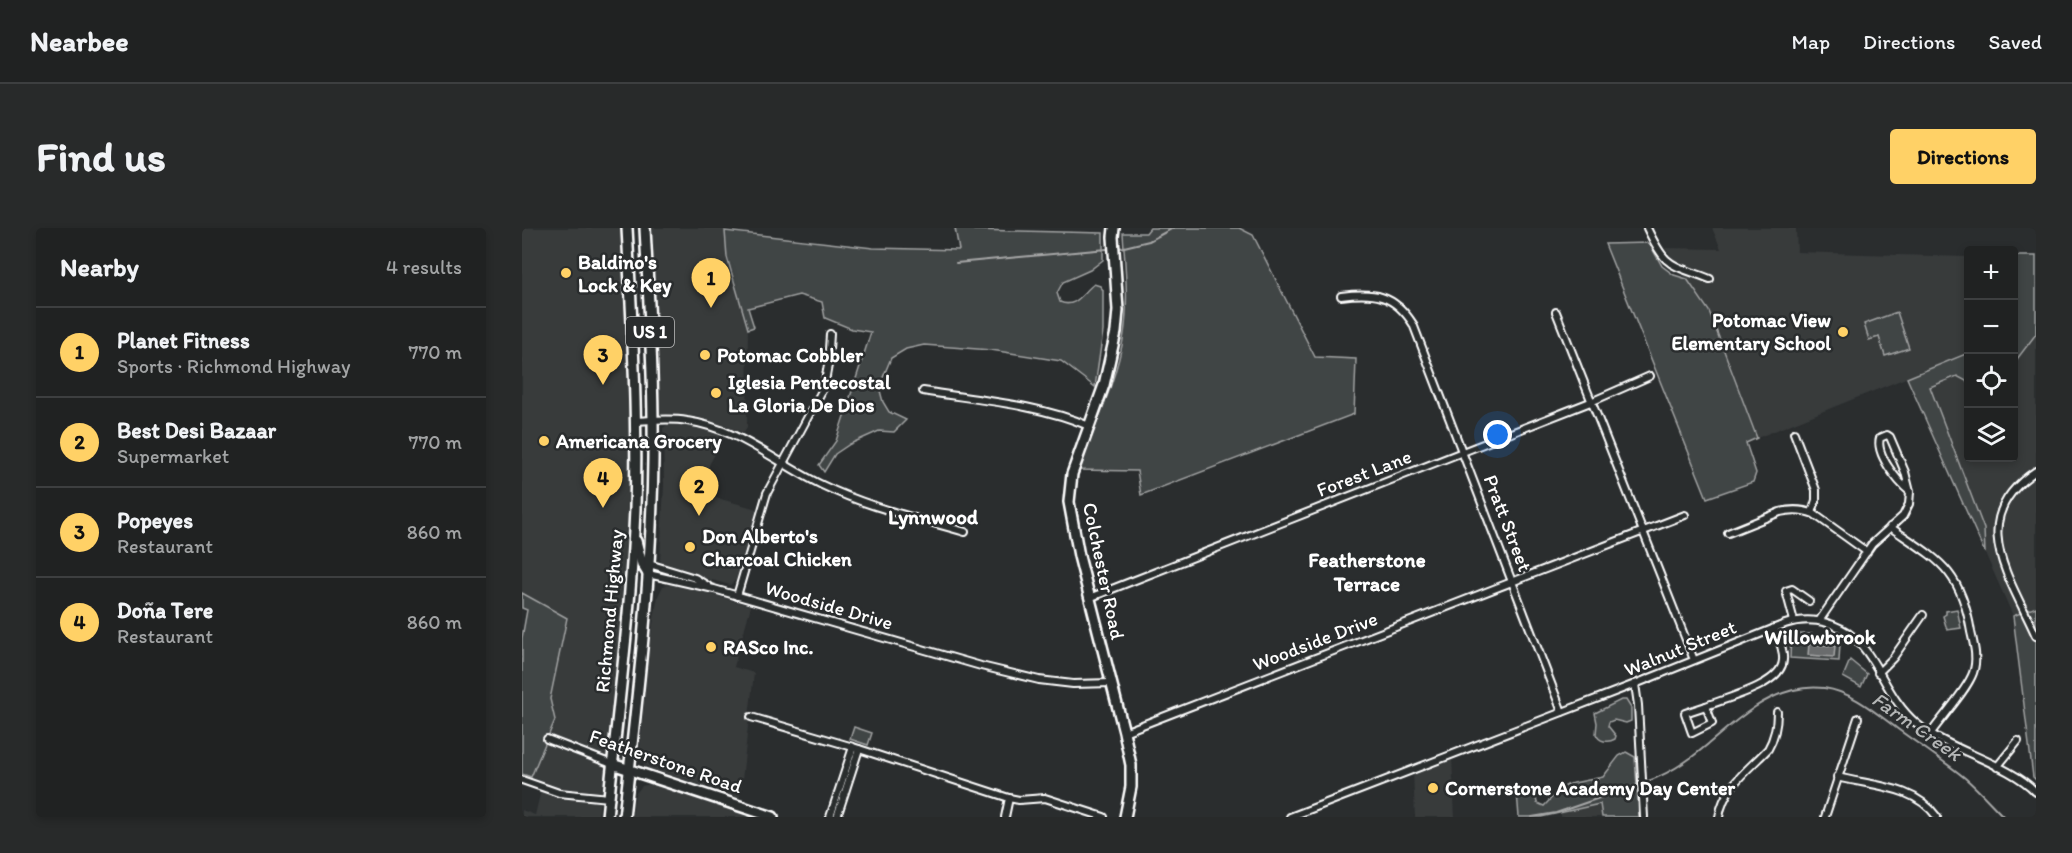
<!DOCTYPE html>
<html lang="en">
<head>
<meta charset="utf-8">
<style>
	body { margin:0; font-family:Itim,sans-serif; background:#282a2a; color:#f1f3f6 }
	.controls { position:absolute; right:18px; top:18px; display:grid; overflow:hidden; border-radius:6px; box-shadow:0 3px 9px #0003 }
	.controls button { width:54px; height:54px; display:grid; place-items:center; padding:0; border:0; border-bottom:2px solid #3d3f40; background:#202222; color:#f1f3f6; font:30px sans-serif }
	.you { position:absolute; left:976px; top:207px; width:21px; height:21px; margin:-15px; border:4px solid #fff; border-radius:50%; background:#1a73e8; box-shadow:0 0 0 9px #1a73e833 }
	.badge { display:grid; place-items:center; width:39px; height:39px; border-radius:50%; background:#ffd166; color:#111; font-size:20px; font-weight:700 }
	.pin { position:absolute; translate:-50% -50px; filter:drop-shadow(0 2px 3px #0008) }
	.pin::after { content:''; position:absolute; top:32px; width:21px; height:18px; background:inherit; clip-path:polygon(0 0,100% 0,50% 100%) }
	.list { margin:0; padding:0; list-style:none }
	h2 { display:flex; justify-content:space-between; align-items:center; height:78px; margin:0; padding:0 24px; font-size:26px }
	h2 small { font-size:20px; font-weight:400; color:#a2a4a5 }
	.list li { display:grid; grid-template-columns:39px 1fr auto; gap:18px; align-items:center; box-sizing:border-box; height:90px; padding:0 24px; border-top:2px solid #3d3f40 }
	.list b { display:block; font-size:22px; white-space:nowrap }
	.list p { margin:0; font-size:20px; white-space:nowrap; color:#a2a4a5 }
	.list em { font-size:20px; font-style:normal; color:#a2a4a5 }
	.icon { flex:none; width:33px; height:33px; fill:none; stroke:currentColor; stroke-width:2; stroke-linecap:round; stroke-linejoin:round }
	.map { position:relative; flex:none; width:1514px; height:589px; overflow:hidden; border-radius:6px }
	header { display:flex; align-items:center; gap:36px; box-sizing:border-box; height:84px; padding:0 30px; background:#202222; border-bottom:2px solid #3d3f40 }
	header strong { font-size:28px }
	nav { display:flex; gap:33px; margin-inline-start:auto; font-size:21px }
	.intro { display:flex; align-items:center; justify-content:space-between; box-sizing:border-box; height:144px; padding:0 36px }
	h1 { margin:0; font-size:42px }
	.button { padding:15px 27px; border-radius:6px; background:#ffd166; color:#111; font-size:21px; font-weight:700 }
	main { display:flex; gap:36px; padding:0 36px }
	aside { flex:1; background:#202222; border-radius:6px; box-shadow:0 3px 9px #0003 }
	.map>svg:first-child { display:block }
	.built { fill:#373a3b }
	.green { fill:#414445; stroke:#a0a2a2; stroke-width:1.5 }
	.water { fill:#6a6c6d; stroke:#a6a7a7; stroke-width:1.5 }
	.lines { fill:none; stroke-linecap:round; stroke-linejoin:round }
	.stream { stroke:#a6a7a7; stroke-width:2 }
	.street-casing { stroke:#fff; stroke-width:10 }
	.secondary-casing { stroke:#fff; stroke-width:14 }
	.primary-casing { stroke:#fff; stroke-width:14 }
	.street { stroke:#2a2d2e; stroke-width:6 }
	.secondary { stroke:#2a2d2e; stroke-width:9 }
	.primary { stroke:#2a2d2e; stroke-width:9 }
	.poi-dot { fill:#ffd166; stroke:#2a2d2e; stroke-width:2 }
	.labels { text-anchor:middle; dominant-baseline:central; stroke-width:5; stroke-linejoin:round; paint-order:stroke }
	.shield { fill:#2a2d2e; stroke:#bfc0c0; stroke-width:1.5 }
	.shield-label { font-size:18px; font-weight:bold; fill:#fff }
	.poi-label { font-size:20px; font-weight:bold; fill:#fff; stroke:#2a2d2e; text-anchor:start }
	.street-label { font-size:20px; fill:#fff; stroke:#2a2d2e }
	.neighbourhood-label { font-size:21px; font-weight:bold; fill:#fff; stroke:#2a2d2e }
	.water-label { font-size:21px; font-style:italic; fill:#b4b6b6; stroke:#2a2d2e }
</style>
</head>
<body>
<header>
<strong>Nearbee</strong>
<nav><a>Map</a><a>Directions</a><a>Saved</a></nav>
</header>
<div class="intro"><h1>Find us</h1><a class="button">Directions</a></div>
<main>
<aside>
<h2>Nearby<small>4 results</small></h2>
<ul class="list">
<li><span class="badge">1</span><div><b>Planet Fitness</b><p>Sports · Richmond Highway</p></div><em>770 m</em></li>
<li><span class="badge">2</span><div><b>Best Desi Bazaar</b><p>Supermarket</p></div><em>770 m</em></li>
<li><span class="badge">3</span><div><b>Popeyes</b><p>Restaurant</p></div><em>860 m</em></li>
<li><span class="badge">4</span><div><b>Doña Tere</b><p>Restaurant</p></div><em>860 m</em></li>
</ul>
</aside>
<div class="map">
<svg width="1514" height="589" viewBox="0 0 1514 589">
	<rect width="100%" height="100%" fill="#2a2d2e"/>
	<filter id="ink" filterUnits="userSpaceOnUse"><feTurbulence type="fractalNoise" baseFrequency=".0167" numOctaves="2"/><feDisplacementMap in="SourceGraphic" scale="12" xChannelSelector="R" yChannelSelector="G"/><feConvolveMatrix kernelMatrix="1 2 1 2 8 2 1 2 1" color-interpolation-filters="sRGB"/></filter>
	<g filter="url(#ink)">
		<g class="built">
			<path d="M0 0H100L112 210 111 315 87 517 76 589H0V582L13 587 21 554 9 549 33 492 28 471 45 390 0 365Z"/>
			<path d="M128 0H203L205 29 226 101 225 199 222 205 176 189 138 186 129 108Z"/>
			<path d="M1190 0H1274L1275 24 1446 29V125L1235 210 1187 83 1143 20 1199 21Z"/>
			<path d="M1514 106V379L1491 388 1463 325 1462 301 1408 159 1435 148 1446 154V230H1492V135Z"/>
			<path d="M165 195 203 208 187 237 188 268 235 281 214 352 208 357 146 340 141 338 138 332 142 258 141 200 145 197Z"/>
			<path d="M153 355 229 378 212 439 232 445 218 570 127 540 122 537 117 528 127 417 136 368 141 358Z"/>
			<path d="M930 530 933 589H893L891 545Z"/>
			<path d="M128 556H131L228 589H110L113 566 120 558Z"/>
			<path d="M1079 576 1080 589H1039V585Z"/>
		</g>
		<g class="green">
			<path d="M433 0H451L452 2 581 5V32L568 42 541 54 535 65 538 74C554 81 561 64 572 56L578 58 581 62V103L573 159 539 133 469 122 402 117 384 121 369 130 357 159 361 174 367 184 384 192 372 204 357 203 328 216 313 226 302 244 297 237 314 213 349 104 330 101 303 90 300 74 277 67 226 80 232 99 226 101 205 29 203 3 351 20 437 22Z"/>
			<path d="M628 0H717L731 7 793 129 834 131 832 186 619 267 615 243 556 242C572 201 596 149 602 106 607 73 603 38 601 5H624Z"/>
			<path d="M1127 15 1140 38 1152 47 1165 51 1187 83 1235 210 1224 215 1234 245 1231 254 1185 270 1083 16Z"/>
			<path d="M1492 28H1514V106L1492 135Z"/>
			<path d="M1375 84 1387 120 1363 128 1357 109 1347 112 1342 96Z"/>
			<path d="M1446 125V154L1435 148 1408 159 1462 301 1463 325 1385 150Z"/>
			<path d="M0 365 45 390 28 471 33 492 9 549 0 546V410L5 382 0 380Z"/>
			<path d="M1514 379V552L1511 549 1491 388Z"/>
			<path d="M1435 381 1439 400 1425 402 1421 388 1424 386V383Z"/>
			<path d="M1269 406H1290V412L1315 414 1318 415 1317 433 1268 430Z"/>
			<path d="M1328 432 1345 446 1339 459 1321 449Z"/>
			<path d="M1099 472H1104L1109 480V493L1104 495 1092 492 1087 494 1086 498 1094 508 1093 511C1086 515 1077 514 1074 506L1075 495 1073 485Z"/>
			<path d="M332 499 350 505 346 517 328 511Z"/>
			<path d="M1104 524 1113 529 1117 589H1080L1078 576 1019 589H997L995 564 1009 563 1014 570 1015 575 1022 578 1038 561 1047 556 1081 549 1097 528Z"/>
		</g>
		<path class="water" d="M1287 416 1313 418 1312 429 1286 427Z"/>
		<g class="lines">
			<g class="stream">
				<path d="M598 20 627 13 651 0"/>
				<path d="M434 35 585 21"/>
				<path d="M1124 554C1173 536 1192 506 1233 479 1253 466 1276 457 1302 460 1331 464 1354 485 1377 502 1399 518 1422 533 1443 550 1457 562 1469 576 1482 589"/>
				<path d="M1010 589 1034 585 1115 557"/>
			</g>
			<defs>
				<g id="street">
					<path d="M1125 0C1145 42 1148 35 1188 51"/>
					<path d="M819 68C852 64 872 66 891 96L1040 484"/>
					<path d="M1034 84 1172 432"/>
					<path d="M401 163C456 172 516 176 567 198"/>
					<path d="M114 193C131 192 148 190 165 193 216 200 254 235 300 257 345 279 395 290 443 304"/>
					<path d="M1272 205 1294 262V272L1290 285"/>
					<path d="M1365 207 1368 209 1383 244 1388 264C1376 254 1353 226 1358 210Z"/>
					<path d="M1514 243C1442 290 1488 349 1514 408"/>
					<path d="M1368 299C1416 332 1439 341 1449 404 1452 417 1456 431 1451 445 1445 462 1420 489 1409 505"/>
					<path d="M1206 305 1258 284C1270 281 1280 281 1292 286L1345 324"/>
					<path d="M127 336 173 350 186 358"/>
					<path d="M126 346 192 361 459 438 517 452 551 456 590 455"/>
					<path d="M215 368 245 265 302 159 306 137 308 106"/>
					<path d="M567 370 1071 173 1128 148"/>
					<path d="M1272 393 1264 363 1270 361 1287 373"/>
					<path d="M1297 393 1350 316 1381 288 1387 276 1388 264"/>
					<path d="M1356 445 1371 430 1401 387"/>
					<path d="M1113 456 1116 477 1122 589"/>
					<path d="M1184 478C1204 470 1260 457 1261 432 1262 421 1256 410 1252 400"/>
					<path d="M1184 478 1190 495 1170 505 1163 485Z"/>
					<path d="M229 489 331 519 487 570 497 572 523 570 582 589"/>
					<path d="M602 504 1163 287"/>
					<path d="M25 511 90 536"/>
					<path d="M1475 539 1496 513"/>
					<path d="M1315 549C1350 558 1392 557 1415 589"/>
					<path d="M0 552 37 565 87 570"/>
					<path d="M308 589 331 519"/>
					<path d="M315 589 337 521"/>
					<path d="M483 589 487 570"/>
					<path d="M768 589 1113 456 1263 396C1284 389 1307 392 1325 404 1356 426 1363 469 1394 495 1429 524 1485 534 1514 564"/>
					<path d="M1197 589C1202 558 1226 542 1246 521 1253 509 1255 498 1255 484"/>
					<path d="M1303 589 1336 490"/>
				</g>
				<g id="secondary">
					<path d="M592 0 591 9 596 82 594 104 582 157 550 246 547 274 557 328 602 504 609 537V559L603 589"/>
					<path d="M90 536 251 589"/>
				</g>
				<g id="primary">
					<path d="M114 313 120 336 126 346"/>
					<path d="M85 589C95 487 109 384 113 281 116 187 110 94 105 0"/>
					<path d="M102 589C115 470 130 351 131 231 132 154 127 77 123 0"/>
				</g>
			</defs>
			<use href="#street" class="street-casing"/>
			<use href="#secondary" class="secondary-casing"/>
			<use href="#primary" class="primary-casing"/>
			<use href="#street" class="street"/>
			<use href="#secondary" class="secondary"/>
			<use href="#primary" class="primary"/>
		</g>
	</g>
	<g class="poi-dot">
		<circle cx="44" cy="45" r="6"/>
		<circle cx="1321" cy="104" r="6"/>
		<circle cx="183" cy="127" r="6"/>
		<circle cx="194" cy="165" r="6"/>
		<circle cx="22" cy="213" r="6"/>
		<circle cx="168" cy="319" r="6"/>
		<circle cx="189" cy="419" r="6"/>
		<circle cx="911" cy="560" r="6"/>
	</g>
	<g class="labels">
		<rect class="shield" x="104" y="89" width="48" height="30" rx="4.5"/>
		<g class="shield-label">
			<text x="128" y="104">US 1</text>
		</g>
		<g class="poi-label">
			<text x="56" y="34">Baldino's<tspan x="56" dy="23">Lock &amp; Key</tspan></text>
			<text x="1309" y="92" text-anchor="end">Potomac View<tspan x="1309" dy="23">Elementary School</tspan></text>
			<text x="195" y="127">Potomac Cobbler</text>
			<text x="206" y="154">Iglesia Pentecostal<tspan x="206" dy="23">La Gloria De Dios</tspan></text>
			<text x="34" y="213">Americana Grocery</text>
			<text x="180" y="308">Don Alberto's<tspan x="180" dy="23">Charcoal Chicken</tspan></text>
			<text x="201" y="419">RASco Inc.</text>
			<text x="923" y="560">Cornerstone Academy Day Center</text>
		</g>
		<g class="street-label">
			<text transform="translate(842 245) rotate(-21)">Forest Lane</text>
			<text transform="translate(986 295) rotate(69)">Pratt Street</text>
			<text transform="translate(582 343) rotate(78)">Colchester Road</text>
			<text transform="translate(307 377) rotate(16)">Woodside Drive</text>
			<text transform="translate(87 383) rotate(-85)">Richmond Highway</text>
			<text transform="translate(793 413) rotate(-21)">Woodside Drive</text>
			<text transform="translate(1158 420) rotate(-22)">Walnut Street</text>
			<text transform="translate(144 533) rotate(19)">Featherstone Road</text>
		</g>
		<g class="neighbourhood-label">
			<text x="411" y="288">Lynnwood</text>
			<text x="845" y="331">Featherstone<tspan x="845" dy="24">Terrace</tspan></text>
			<text x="1298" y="408">Willowbrook</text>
		</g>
		<g class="water-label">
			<text transform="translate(1395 498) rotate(35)">Farm Creek</text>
		</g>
	</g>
</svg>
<div class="controls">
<button>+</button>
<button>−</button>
<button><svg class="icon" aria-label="locate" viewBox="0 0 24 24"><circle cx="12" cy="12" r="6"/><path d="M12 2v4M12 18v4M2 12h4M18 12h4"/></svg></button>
<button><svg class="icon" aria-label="layers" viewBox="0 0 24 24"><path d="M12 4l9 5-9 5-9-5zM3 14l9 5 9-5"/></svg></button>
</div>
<div class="you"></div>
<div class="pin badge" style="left:189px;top:80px">1</div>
<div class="pin badge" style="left:177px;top:288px">2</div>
<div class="pin badge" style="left:81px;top:157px">3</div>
<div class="pin badge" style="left:81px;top:280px">4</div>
</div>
</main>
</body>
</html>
